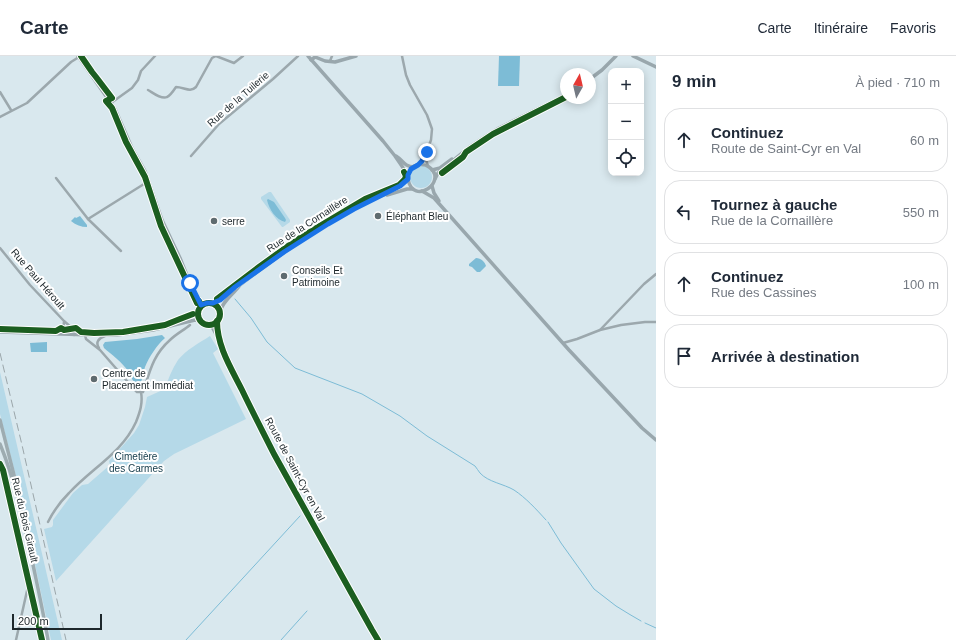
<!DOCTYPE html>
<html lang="fr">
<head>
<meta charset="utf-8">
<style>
	body { margin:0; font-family:Arial,sans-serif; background:#f2f2f3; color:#1f2937 }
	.controls { position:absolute; right:12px; top:12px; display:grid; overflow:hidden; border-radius:8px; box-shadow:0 2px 10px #0003 }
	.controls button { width:36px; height:36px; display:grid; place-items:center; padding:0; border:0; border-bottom:1px solid #e0e1e3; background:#fff; color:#1f2937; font:20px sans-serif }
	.compass { position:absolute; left:560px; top:12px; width:36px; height:36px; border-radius:50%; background:#fff; box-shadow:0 2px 10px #0003; rotate:8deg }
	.scale { position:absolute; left:12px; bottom:10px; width:90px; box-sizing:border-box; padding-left:4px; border:2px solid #1d272b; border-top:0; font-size:11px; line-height:14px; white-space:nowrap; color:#1d272b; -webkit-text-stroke:3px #fff; paint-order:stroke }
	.stop { position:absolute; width:12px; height:12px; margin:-9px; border:3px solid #1a73e8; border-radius:50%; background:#fff }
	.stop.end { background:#1a73e8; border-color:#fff; box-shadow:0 1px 4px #0008 }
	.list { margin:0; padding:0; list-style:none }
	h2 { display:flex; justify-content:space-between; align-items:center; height:52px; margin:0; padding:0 16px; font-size:17px }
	h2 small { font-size:13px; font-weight:400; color:#747a83 }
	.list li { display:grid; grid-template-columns:26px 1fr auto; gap:12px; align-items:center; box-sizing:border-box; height:64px; margin:0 8px 8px; padding:0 8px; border:1px solid #e0e1e3; border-radius:16px }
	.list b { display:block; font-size:15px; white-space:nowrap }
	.list p { margin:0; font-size:13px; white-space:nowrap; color:#747a83 }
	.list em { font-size:13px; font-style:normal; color:#747a83 }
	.icon { flex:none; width:22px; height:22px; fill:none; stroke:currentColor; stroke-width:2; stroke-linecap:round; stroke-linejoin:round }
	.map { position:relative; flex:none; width:656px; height:584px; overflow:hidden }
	header { display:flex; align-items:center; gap:24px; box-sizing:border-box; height:56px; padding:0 20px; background:#fff; border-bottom:1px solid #e0e1e3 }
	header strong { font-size:19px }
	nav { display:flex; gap:22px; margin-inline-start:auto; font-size:14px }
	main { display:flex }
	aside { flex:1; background:#fff }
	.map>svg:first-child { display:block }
	.green { fill:#b5d9e8 }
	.water { fill:#7dbcd6 }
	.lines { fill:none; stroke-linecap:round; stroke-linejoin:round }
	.stream { stroke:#7dbcd6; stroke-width:1 }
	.street { stroke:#9ca8ad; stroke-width:2.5 }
	.secondary { stroke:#99a7ad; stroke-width:3.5 }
	.primary { stroke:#9dacb1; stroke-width:3.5 }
	.rail { stroke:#9ba6aa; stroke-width:1; stroke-dasharray:8 4; stroke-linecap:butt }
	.cycleway-casing { stroke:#fff; stroke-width:8 }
	.cycleway { stroke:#1b5e20; stroke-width:6 }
	.route { stroke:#1a73e8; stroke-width:5 }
	.poi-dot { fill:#5f6b6f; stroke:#fff; stroke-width:1.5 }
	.labels { text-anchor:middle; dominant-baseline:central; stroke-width:4; stroke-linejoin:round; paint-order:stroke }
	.street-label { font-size:10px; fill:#1d272b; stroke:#fff }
	.poi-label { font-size:10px; fill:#1d272b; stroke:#fff; text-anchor:start }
	.park-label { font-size:10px; fill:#1a404f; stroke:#fff }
</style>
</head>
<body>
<header>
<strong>Carte</strong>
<nav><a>Carte</a><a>Itinéraire</a><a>Favoris</a></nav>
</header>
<main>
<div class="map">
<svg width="656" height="584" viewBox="0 0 656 584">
	<rect width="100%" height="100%" fill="#d9e8ee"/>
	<g class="green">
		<circle cx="421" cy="121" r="11"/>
		<path d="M269 136H271L290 164V166L283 171H282L261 143V141Z"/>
		<path d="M210 280 218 293 213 297 246 363 174 398 164 405 56 525 44 473 52 471 53 469V464L73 437 82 429 88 428 110 409 109 405 134 377 139 369 145 351 147 341 165 333C168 323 172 313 178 304 186 294 199 287 210 280Z"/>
		<path d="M0 316 62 584H51L18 428 0 358Z"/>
	</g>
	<g class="water">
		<path d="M499 0H520L519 30H498Z"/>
		<path d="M268 143 274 146 285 162 286 164 285 166C276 164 269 153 267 144Z"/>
		<path d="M80 160 87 169V171C81 171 76 169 71 165L75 161 76 162Z"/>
		<path d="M476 202C481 202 485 206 486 210L480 216H477L472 211 469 210V208Z"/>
		<path d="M162 279 165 282C157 289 149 301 145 311 143 317 143 324 139 329H137C132 324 131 321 128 315 123 307 111 298 104 292L103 289 105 286 137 283Z"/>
		<path d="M47 286V296H31L30 287Z"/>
	</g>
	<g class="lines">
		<g class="stream">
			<path d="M235 243 251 262 267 286 295 312 362 338 400 360 427 380 475 410C477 412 478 415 480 417 488 426 504 428 514 434 526 442 536 453 546 464"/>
			<path d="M548 466 561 487 594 533 616 550 629 558 641 565"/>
			<path d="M645 567 656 572"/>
			<path d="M186 584 300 460"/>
			<path d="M281 584 307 555"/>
		</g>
		<g class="street">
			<path d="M402 0 406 19 410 29 427 59 432 73 431 84 425 100 418 109"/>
			<path d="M330 5 332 0"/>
			<path d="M148 34C152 36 161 44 167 41 170 40 174 34 176 31 184 31 190 37 196 31L212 2 216 0 234 7 243 0"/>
			<path d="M0 36 11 54"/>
			<path d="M111 47 132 32 138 24 141 15 155 0"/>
			<path d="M0 61 27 47 71 6 79 1"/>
			<path d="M427 98 426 104 428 110"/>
			<path d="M191 100 219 68 273 23 298 0"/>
			<path d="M56 122 88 163 121 195"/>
			<path d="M88 163 144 128 148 126"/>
			<path d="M0 192 30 229 64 265 73 273 74 279"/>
			<path d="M600 274 644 228 656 218"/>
			<path d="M58 278 63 273 64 266"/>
			<path d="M85 279 86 283 100 294 134 333 137 336H141"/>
			<path d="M563 287 577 283 600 274 621 269 645 266H656"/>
			<path d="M99 292C95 286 99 282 105 280"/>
			<path d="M0 408 3 414 29 526 16 584"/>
			<path d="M48 466C53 456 61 445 69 437 92 412 122 397 136 366 140 356 143 347 141 336H143C150 315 153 299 170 284 176 278 184 274 190 269"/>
		</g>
		<g class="secondary">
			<path d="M78 0 115 53 132 92 145 115 162 164 180 202 190 227 201 249"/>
			<path d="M308 0 383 85 395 100 408 119"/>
			<path d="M633 0 656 11"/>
			<path d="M311 4 315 1 325 5 335 6 356 0"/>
			<path d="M590 23 602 14 616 0"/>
			<path d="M396 100C404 105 403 110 414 111"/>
			<path d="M432 114 440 112 452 103"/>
			<path d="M435 123 438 117 468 92 486 80 499 72 566 39"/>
			<path d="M432 130 434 137 439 145"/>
			<path d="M422 135 434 142 569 294 642 372 656 384"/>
			<path d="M387 139 407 133H413"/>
			<circle cx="209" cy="258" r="11"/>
			<path d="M213 247C223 242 231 234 241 228 281 198 323 167 368 145 378 141 396 135 403 128 409 123 407 115 414 110 418 108 425 108 429 111 449 125 413 151 408 123"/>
			<path d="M220 256C223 244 233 239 240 229"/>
			<path d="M217 265C217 290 231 312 242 334 252 355 263 376 274 398L372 574 378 584"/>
			<path d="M180 266 198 256"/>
			<path d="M211 269 217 280"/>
			<path d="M0 276 92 279H117L153 274 195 264 200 265"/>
		</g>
		<g class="primary">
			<path d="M0 364 15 423V431"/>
			<path d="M0 388C14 422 22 458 30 494 36 524 43 554 48 584"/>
		</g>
		<path class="rail" d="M0 297 22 389 66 584"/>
		<defs>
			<g id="cycleway">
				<path d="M81 0 92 16 96 21 112 42 106 45 112 52 126 86 145 121 161 170 197 247 199 245 201 249"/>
				<path d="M442 117 463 101 466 96 493 78 566 41"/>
				<path d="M217 243 259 211 295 185 318 171 365 143 399 129 405 123 406 120 404 116"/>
				<circle cx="209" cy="258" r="11"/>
				<path d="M217 265C217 290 231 312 242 334 252 355 263 376 274 398L372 574 378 584"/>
				<path d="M0 273 56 275 61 272 64 274 76 272 81 276 94 277 123 276 165 269 180 263 193 258"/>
				<path d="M0 408 3 414 42 584"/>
			</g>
		</defs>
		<use href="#cycleway" class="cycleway-casing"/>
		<use href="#cycleway" class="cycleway"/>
	</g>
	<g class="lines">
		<path class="route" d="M190 227 201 249 207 247H213L220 244 235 231 284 196 328 168 354 153 400 130 408 123V119L411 113 418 109 422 105 428 91 427 96"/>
	</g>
	<g class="poi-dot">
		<circle cx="378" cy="160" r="4"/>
		<circle cx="214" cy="165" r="4"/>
		<circle cx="284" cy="220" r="4"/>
		<circle cx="94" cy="323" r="4"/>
	</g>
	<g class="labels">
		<g class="street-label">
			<text transform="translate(238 43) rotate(-41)">Rue de la Tuilerie</text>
			<text transform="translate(307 168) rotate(-33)">Rue de la Cornaillère</text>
			<text transform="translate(38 223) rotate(49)">Rue Paul Héroult</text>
			<text transform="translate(295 413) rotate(62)">Route de Saint-Cyr en Val</text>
			<text transform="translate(25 464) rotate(77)">Rue du Bois Girault</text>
		</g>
		<g class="poi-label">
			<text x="386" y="160">Éléphant Bleu</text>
			<text x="222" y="165">serre</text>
			<text x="292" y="214">Conseils Et<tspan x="292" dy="12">Patrimoine</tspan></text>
			<text x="102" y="317">Centre de<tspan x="102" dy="12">Placement Immédiat</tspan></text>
		</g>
		<g class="park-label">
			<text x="136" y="400">Cimetière<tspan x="136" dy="12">des Carmes</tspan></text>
		</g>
	</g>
</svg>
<div class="controls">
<button>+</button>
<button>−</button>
<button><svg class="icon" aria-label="locate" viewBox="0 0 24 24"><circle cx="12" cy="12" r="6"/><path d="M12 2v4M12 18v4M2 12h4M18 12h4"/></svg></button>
</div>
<svg class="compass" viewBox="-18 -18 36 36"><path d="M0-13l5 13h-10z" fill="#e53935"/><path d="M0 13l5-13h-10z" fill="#747a83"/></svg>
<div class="scale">200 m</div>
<div class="stop" style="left:190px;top:227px"></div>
<div class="stop end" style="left:427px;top:96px"></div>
</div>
<aside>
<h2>9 min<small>À pied · 710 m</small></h2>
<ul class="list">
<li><svg class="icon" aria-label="ahead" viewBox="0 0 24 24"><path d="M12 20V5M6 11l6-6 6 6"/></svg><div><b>Continuez</b><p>Route de Saint-Cyr en Val</p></div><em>60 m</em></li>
<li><svg class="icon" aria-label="left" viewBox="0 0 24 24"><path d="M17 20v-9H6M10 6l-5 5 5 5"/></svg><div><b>Tournez à gauche</b><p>Rue de la Cornaillère</p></div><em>550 m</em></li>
<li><svg class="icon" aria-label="ahead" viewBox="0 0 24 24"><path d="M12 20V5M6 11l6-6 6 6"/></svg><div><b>Continuez</b><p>Rue des Cassines</p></div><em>100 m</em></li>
<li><svg class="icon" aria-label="arrive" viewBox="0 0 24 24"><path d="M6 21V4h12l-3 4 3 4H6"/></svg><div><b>Arrivée à destination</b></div></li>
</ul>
</aside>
</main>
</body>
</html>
